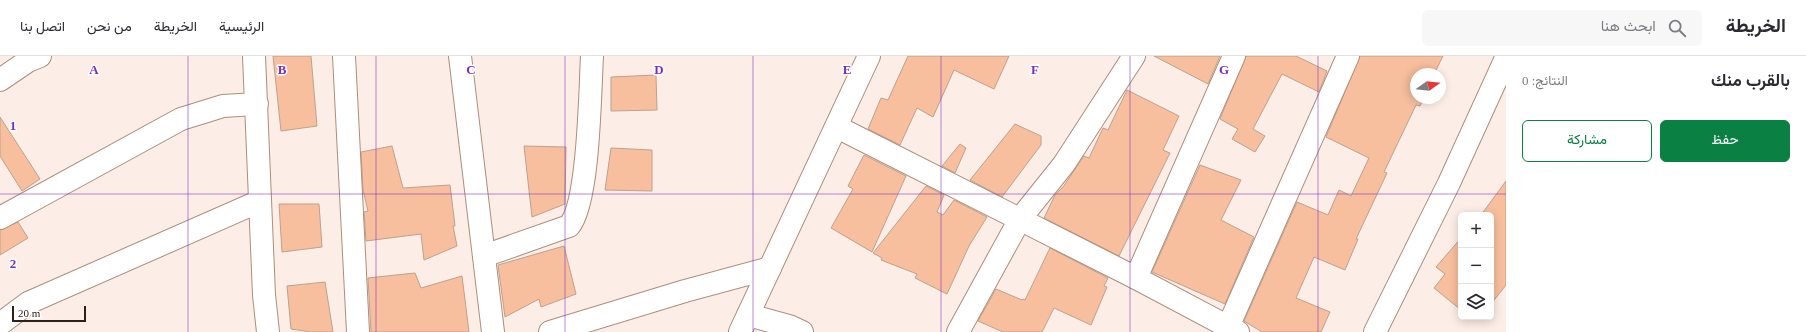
<!DOCTYPE html>
<html lang="ar">
<head>
<meta charset="utf-8">
<style>
	body { margin:0; font-family:"Times New Roman",Vazirmatn,serif; background:#f7f7f7; color:#2b2b33; direction:rtl }
	.controls { position:absolute; right:12px; bottom:12px; display:grid; overflow:hidden; border-radius:6px; box-shadow:0 2px 10px #0003 }
	.controls button { width:36px; height:36px; display:grid; place-items:center; padding:0; border:0; border-bottom:1px solid #e1e1e2; background:#fff; color:#2b2b33; font:20px sans-serif }
	.compass { position:absolute; left:1410px; top:12px; width:36px; height:36px; border-radius:50%; background:#fff; box-shadow:0 2px 10px #0003; rotate:75deg }
	.scale { position:absolute; left:12px; bottom:10px; width:74px; box-sizing:border-box; padding-left:4px; border:2px solid #2d2019; border-top:0; font-size:11px; line-height:14px; white-space:nowrap; color:#2d2019; -webkit-text-stroke:3px #fff; paint-order:stroke }
	.list { margin:0; padding:0; list-style:none }
	h2 { display:flex; justify-content:space-between; align-items:center; height:52px; margin:0; padding:0 16px; font-size:17px }
	h2 small { font-size:13px; font-weight:400; color:#7c7c81 }
	.actions { display:flex; gap:8px; padding:12px 16px }
	.actions a { flex:1; padding:9px 0; border:1px solid #0b8043; border-radius:6px; text-align:center; font-size:14px; color:#0b8043 }
	.actions .main { background:#0b8043; color:#fff }
	.icon { flex:none; width:22px; height:22px; fill:none; stroke:currentColor; stroke-width:2; stroke-linecap:round; stroke-linejoin:round }
	.map { position:relative; flex:none; width:1506px; height:276px; overflow:hidden; direction:ltr }
	header { display:flex; align-items:center; gap:24px; box-sizing:border-box; height:56px; padding:0 20px; background:#fff; border-bottom:1px solid #e1e1e2 }
	header strong { font-size:19px }
	nav { display:flex; gap:22px; margin-inline-start:auto; font-size:14px }
	.search { width:280px; height:36px; background:#f7f7f7; display:flex; align-items:center; gap:10px; box-sizing:border-box; padding:0 14px; border-radius:6px; color:#7c7c81; font-size:15px }
	main { display:flex }
	aside { flex:1; background:#fff }
	.map>svg:first-child { display:block }
	.building { fill:#f7bf9e; stroke:#bfa08d }
	.lines { fill:none; stroke-linecap:round; stroke-linejoin:round }
	.minor-casing { stroke:#ad8d7b; stroke-width:24 }
	.major-casing { stroke:#ad8d7b; stroke-width:24 }
	.minor { stroke:#fff; stroke-width:22 }
	.major { stroke:#fff; stroke-width:22 }
	.grid { fill:none; stroke:#7b2cbf; stroke-width:1; stroke-opacity:0.55 }
	.grid-label { font-size:13px; text-anchor:middle; font-weight:bold; fill:#7b2cbf; stroke:#fff; stroke-width:3; stroke-linejoin:round; paint-order:stroke }
</style>
</head>
<body>
<header>
<strong>الخريطة</strong>
<div class="search"><svg class="icon" aria-label="search" viewBox="0 0 24 24"><circle cx="10" cy="10" r="6"/><path d="M15 15l6 6"/></svg>ابحث هنا</div>
<nav><a>الرئيسية</a><a>الخريطة</a><a>من نحن</a><a>اتصل بنا</a></nav>
</header>
<main>
<aside>
<h2>بالقرب منك<small>النتائج: 0</small></h2>
<ul class="list">
</ul>
<div class="actions"><a class="main">حفظ</a><a>مشاركة</a></div>
</aside>
<div class="map">
<svg width="1506" height="276" viewBox="0 0 1506 276">
	<rect width="100%" height="100%" fill="#fceee6"/>
	<g class="building">
		<path d="M273 0H311L317 70 281 75Z"/>
		<path d="M908 0H1009L994 33 954 14 933 61 917 52 900 89 868 73 881 42 888 44Z"/>
		<path d="M1154 0H1220L1208 28Z"/>
		<path d="M1246 0H1296L1327 15 1319 36 1282 18 1253 73 1265 80 1255 96 1232 83 1238 73 1220 63Z"/>
		<path d="M1360 0H1443L1434 18H1416V42H1424L1420 50 1416 49 1384 116 1387 117 1356 183H1358L1345 214 1314 201 1296 242 1330 256 1321 276H1262L1244 265 1297 146 1328 159 1339 134 1351 140 1369 102 1326 81Z"/>
		<path d="M656 19 657 54 611 55V21Z"/>
		<path d="M1127 34 1179 60 1163 94 1170 97 1119 200 1044 162 1055 139 1063 131 1084 100 1089 102 1103 72 1108 74Z"/>
		<path d="M0 61 40 123 22 135 0 100Z"/>
		<path d="M1015 68 1041 80V89L1002 141 970 124Z"/>
		<path d="M960 88 966 92 955 117 942 110Z"/>
		<path d="M392 90 403 132 450 129 455 170H453L457 190 424 204 421 178 366 185 364 156 368 155 363 134 361 96Z"/>
		<path d="M524 90 566 91 565 148 532 161Z"/>
		<path d="M611 92 652 94V135L605 134Z"/>
		<path d="M864 99 906 120 872 196 831 172 853 133 848 130Z"/>
		<path d="M1200 109 1241 124 1221 164 1254 181 1225 248 1152 216Z"/>
		<path d="M1506 125V229L1491 248V159H1481Z"/>
		<path d="M926 130 944 139 937 156 943 159 954 144 987 161 969 190 947 238 915 222 917 218 881 204 882 202 873 197Z"/>
		<path d="M279 148H319L322 191 282 196Z"/>
		<path d="M18 166 28 182 0 199V174Z"/>
		<path d="M1461 182V254L1434 232 1445 218 1436 211Z"/>
		<path d="M564 190 576 238 541 251 539 243 505 261 498 209Z"/>
		<path d="M1050 192 1108 222 1104 230 1107 231 1091 269 1054 252 1042 276H1003L978 265 996 233 1022 244 1023 243 1025 244Z"/>
		<path d="M415 217 421 232 462 220 469 276H371L368 222Z"/>
		<path d="M325 226 333 276H311L291 273 287 230Z"/>
	</g>
	<g class="lines">
		<defs>
			<g id="minor">
				<path d="M254 0 264 239 268 276"/>
				<path d="M344 0 358 276"/>
				<path d="M460 0 493 276"/>
				<path d="M0 24 28 5 40 0"/>
				<path d="M837 71 1136 222 1238 276"/>
				<path d="M0 162 181 63 223 50 257 48"/>
				<path d="M484 200 569 170C589 148 590 35 592 0"/>
				<path d="M1136 222 1234 0"/>
				<path d="M748 259 789 270 802 276"/>
				<path d="M0 268 28 247 260 145"/>
				<path d="M1228 271 1348 0"/>
				<path d="M550 276 685 235 770 212"/>
				<path d="M958 276 1020 163 1064 108 1134 0"/>
				<path d="M1375 276 1449 127 1506 2"/>
			</g>
			<path id="major" d="M740 276 869 0"/>
		</defs>
		<use href="#minor" class="minor-casing"/>
		<use href="#major" class="major-casing"/>
		<use href="#minor" class="minor"/>
		<use href="#major" class="major"/>
	</g>
	<path class="grid" d="M188 0V276M376 0V276M565 0V276M753 0V276M941 0V276M1130 0V276M1318 0V276M0 138H1506"/>
	<g class="grid-label">
		<text x="94" y="18">A</text>
		<text x="282" y="18">B</text>
		<text x="471" y="18">C</text>
		<text x="659" y="18">D</text>
		<text x="847" y="18">E</text>
		<text x="1035" y="18">F</text>
		<text x="1224" y="18">G</text>
		<text x="13" y="74">1</text>
		<text x="13" y="212">2</text>
	</g>
</svg>
<div class="controls">
<button>+</button>
<button>−</button>
<button><svg class="icon" aria-label="layers" viewBox="0 0 24 24"><path d="M12 4l9 5-9 5-9-5zM3 14l9 5 9-5"/></svg></button>
</div>
<svg class="compass" viewBox="-18 -18 36 36"><path d="M0-13l5 13h-10z" fill="#e53935"/><path d="M0 13l5-13h-10z" fill="#7c7c81"/></svg>
<div class="scale">20 m</div>
</div>
</main>
</body>
</html>
